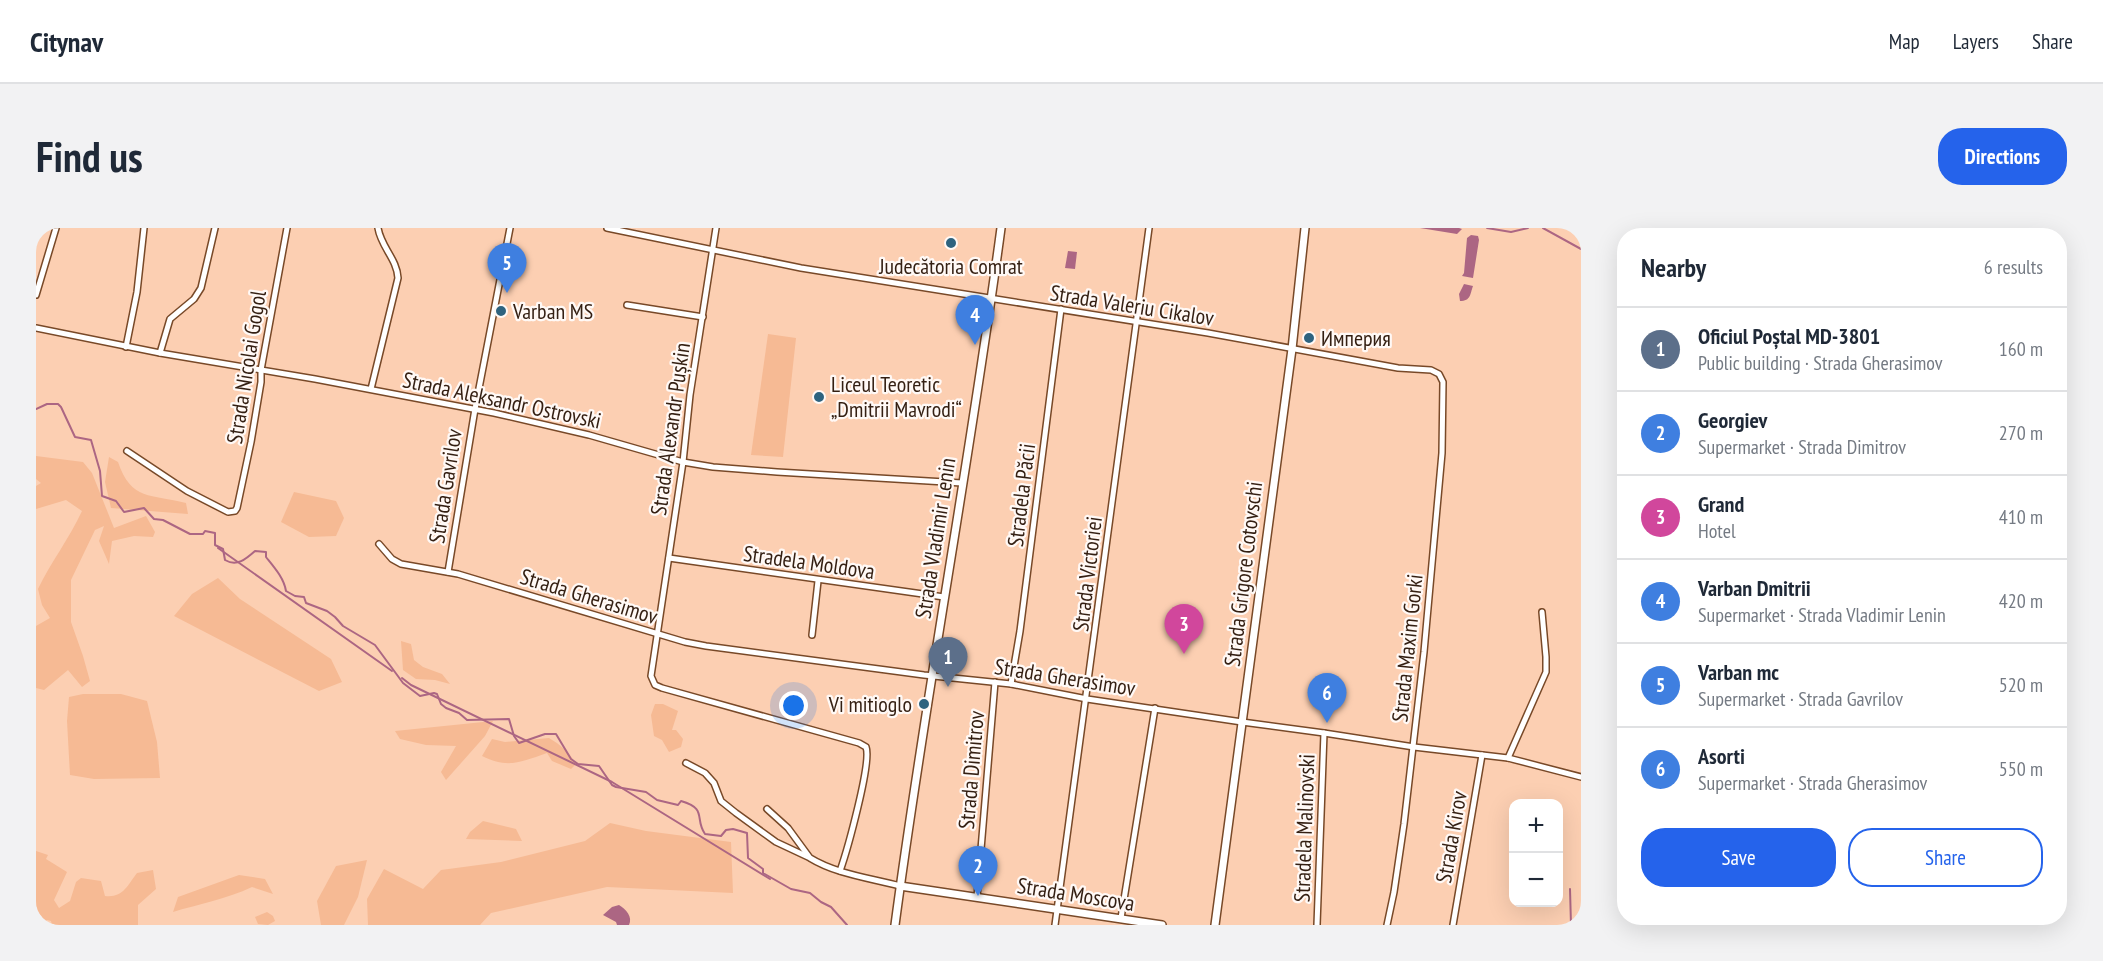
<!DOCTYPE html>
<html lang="en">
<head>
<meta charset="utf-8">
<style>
	body { margin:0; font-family:"PT Sans Narrow",sans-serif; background:#f2f2f3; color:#1f2937 }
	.controls { position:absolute; right:18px; bottom:18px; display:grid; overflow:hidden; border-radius:12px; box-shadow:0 6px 24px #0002 }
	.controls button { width:54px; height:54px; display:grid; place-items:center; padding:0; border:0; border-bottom:2px solid #e0e1e3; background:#fff; color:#1f2937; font:30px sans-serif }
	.you { position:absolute; left:758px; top:478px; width:21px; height:21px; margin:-15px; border:4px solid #fff; border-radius:50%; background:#1a73e8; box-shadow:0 0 0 9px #1a73e833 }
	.badge { display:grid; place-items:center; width:39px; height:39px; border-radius:50%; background:#2563eb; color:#fff; font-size:20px; font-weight:700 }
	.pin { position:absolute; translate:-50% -50px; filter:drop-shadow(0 2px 3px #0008) }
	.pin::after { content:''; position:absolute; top:32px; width:21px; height:18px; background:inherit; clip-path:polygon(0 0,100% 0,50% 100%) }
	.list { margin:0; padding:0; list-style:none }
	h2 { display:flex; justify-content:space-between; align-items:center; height:78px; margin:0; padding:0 24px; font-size:26px }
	h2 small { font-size:20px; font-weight:400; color:#747a83 }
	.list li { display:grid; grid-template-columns:39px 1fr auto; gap:18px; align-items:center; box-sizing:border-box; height:84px; padding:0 24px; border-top:2px solid #e0e1e3 }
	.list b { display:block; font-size:22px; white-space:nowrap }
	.list p { margin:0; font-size:20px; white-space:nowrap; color:#747a83 }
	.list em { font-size:20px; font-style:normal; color:#747a83 }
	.actions { display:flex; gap:12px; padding:18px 24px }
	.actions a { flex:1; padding:14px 0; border:2px solid #2563eb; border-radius:24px; text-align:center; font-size:21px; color:#2563eb }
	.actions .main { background:#2563eb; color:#fff }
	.map { position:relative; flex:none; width:1545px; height:697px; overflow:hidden; border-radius:24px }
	header { display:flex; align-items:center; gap:36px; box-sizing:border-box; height:84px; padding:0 30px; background:#fff; border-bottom:2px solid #e0e1e3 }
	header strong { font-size:28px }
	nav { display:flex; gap:33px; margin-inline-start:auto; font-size:21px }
	.intro { display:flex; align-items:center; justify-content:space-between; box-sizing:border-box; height:144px; padding:0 36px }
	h1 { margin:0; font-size:42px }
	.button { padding:15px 27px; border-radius:24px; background:#2563eb; color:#fff; font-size:21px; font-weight:700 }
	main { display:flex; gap:36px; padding:0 36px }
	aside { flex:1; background:#fff; border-radius:24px; box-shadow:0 6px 24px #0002 }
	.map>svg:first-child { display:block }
	.green { fill:#f6ba94 }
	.water { fill:#ac6683 }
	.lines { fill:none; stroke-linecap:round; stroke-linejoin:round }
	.stream { stroke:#ac6683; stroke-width:2 }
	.street-casing { stroke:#784928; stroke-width:8 }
	.secondary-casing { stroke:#784928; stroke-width:10 }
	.street { stroke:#fff; stroke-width:5 }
	.secondary { stroke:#fff; stroke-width:7 }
	.poi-dot { fill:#2e637f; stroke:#fff9f6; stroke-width:2 }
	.labels { text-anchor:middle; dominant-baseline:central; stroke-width:4.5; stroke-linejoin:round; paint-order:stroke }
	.poi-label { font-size:22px; fill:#341f12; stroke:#fff9f6; text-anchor:start }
	.street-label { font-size:22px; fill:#341f12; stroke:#fff9f6 }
</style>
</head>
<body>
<header>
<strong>Citynav</strong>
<nav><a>Map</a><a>Layers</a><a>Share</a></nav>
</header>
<div class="intro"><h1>Find us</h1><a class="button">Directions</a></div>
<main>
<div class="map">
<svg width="1545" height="697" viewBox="0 0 1545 697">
	<rect width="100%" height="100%" fill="#fccfb2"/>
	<g class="green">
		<path d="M732 106 760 110 747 229 715 227Z"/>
		<path d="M0 228 47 234 56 245 78 300 110 288 119 304 117 309 98 308 76 313 73 336 63 313 68 298 59 302 35 352V394L47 428 54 453 46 459 32 442 8 462 0 460V398L14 390 6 377 2 361C15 334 33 311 46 283L30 272 0 281V258L5 255 0 251Z"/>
		<path d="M73 229 82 234C95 273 115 266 150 275L152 286 75 280 69 254Z"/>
		<path d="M258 264 300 273 308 290 300 308 273 309 245 294Z"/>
		<path d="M182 350 204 371 295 431 306 454 283 463 138 388 156 366Z"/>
		<path d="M365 413 375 416 378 432 387 439 406 446 414 456 399 452 380 451 367 442Z"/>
		<path d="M47 466H85L111 473 121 514 124 550 58 551 34 547 31 493 33 469Z"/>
		<path d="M619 476H627L642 483 636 502H640L647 511 645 519 633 524 626 512 618 508 615 487Z"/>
		<path d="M457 493 449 508 410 552 405 544 420 518 390 517 364 511 359 503Z"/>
		<path d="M513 510C525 517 533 524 540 536L535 541 516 533 511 525C485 534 472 541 446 528L456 511 469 514Z"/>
		<path d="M447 593 480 601 486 613 430 611 434 604Z"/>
		<path d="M574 595 610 603 695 614 697 665 571 659 455 685 444 697H332L331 671 348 641 387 661 405 642 465 634 549 613Z"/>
		<path d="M0 623 12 627 10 631 31 644 18 672 23 680 34 673 40 654 45 650 65 653 69 668C87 670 91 658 101 645L117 642 120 661 102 677V697H16L15 693 11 692 5 697H0Z"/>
		<path d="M331 632 322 669 308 697H285L281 673 300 638Z"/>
		<path d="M203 647 229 651 237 666 216 659C191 671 163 676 137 684L142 669Z"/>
		<path d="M231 684 237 688 239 693 232 697 222 696 219 689Z"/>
	</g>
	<g class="water">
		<path d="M1384 0H1423L1426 1 1421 6Z"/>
		<path d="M1435 7 1442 8 1443 12 1437 50 1426 48 1428 45 1431 10Z"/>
		<path d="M1032 23 1041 24 1039 41 1029 40Z"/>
		<path d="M1428 56 1437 58C1434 66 1435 73 1424 73L1423 66Z"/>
		<path d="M583 677C590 681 597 689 593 697H581L580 694 567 687 576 679Z"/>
	</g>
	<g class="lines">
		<g class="stream">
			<path d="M1451 0 1475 4 1492 0"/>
			<path d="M1507 0 1545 21"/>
			<path d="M0 181 11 176H22L25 179 39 209 55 212 64 243 66 268 80 273 88 284 108 280 118 291 127 292 154 306H167L169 303 179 305V317L187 321 189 332C201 339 210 331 219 323L230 324V329C238 339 248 350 250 363L259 368 268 369 270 375 291 383 299 389 307 398 339 417 367 455 384 468 398 465 401 466 405 476 410 480 423 485 431 492 473 491 478 508 483 515 509 506H520L535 531 542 536 563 538 576 557 580 559 610 564 621 572 642 577 645 573C672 581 658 590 669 606L685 608 690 602 697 601 711 605 712 630 727 641V645L755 661 774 665 785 674 795 679 811 697"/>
			<path d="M182 320 356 443"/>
			<path d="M366 450 375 457 576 554 734 651"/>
			<path d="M1534 661 1535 697"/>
		</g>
		<defs>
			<g id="street">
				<path d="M571 0 765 40 1172 105 1362 140 1395 142 1403 146 1407 154 1406 225 1388 424 1368 596 1358 664 1351 697"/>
				<path d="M680 0 654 167 647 234 615 448 619 457 626 460 823 515 830 519C836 534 811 623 804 643"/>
				<path d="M0 67 20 0"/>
				<path d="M591 77 667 89"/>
				<path d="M0 100 124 125 279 151 458 185 553 207 647 234 677 239 741 244 926 255"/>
				<path d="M90 119 101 64 108 0"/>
				<path d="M124 125 134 91 158 71 165 60 179 0"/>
				<path d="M335 161 362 50C361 31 345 19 342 0"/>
				<path d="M91 223 151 263 192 284 199 283 201 280 215 214 225 154V142L251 0"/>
				<path d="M343 316 356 331 365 336 422 346 649 414 670 418 888 447 975 456 1051 471 1206 494 1288 505 1378 519 1472 530 1545 549"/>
				<path d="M633 330 908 369"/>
				<path d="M412 344 439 181 474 0"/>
				<path d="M776 407 782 353"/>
				<path d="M975 456 984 403 1025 81"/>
				<path d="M1472 530 1510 444V429L1506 384"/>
				<path d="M650 535 669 545 678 555 685 573 700 585 740 614 772 629"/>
				<path d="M731 581 752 600 774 630C800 646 834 650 864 658"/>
				<path d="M941 669 959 454"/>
				<path d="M1085 690 1119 480"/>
				<path d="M1019 697 1113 0"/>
				<path d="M1281 697 1288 505"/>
				<path d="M1417 697 1446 527"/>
			</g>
			<g id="secondary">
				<path d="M864 658 1126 697"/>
				<path d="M859 697C890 464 934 233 965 0"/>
				<path d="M1179 697 1256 121 1269 0"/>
			</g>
		</defs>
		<use href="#street" class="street-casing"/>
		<use href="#secondary" class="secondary-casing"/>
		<use href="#street" class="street"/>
		<use href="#secondary" class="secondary"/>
	</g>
	<g class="poi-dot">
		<circle cx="915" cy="15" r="6"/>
		<circle cx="465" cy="83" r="6"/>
		<circle cx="1273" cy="110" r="6"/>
		<circle cx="783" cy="169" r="6"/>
		<circle cx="888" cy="476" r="6"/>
	</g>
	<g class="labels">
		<g class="poi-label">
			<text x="915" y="38" text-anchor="middle">Judecătoria Comrat</text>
			<text x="477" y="83">Varban MS</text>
			<text x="1285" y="110">Империя</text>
			<text x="795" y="156">Liceul Teoretic<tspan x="795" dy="25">„Dmitrii Mavrodi“</tspan></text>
			<text x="876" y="476" text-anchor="end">Vi mitioglo</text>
		</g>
		<g class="street-label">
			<text transform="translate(1096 77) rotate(9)">Strada Valeriu Cikalov</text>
			<text transform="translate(210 139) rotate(-81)">Strada Nicolai Gogol</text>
			<text transform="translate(466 172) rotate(12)">Strada Aleksandr Ostrovski</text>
			<text transform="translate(634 201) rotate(-82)">Strada Alexandr Pușkin</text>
			<text transform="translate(409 258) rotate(-81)">Strada Gavrilov</text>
			<text transform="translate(985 267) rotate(-83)">Stradela Păcii</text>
			<text transform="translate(899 310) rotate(-81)">Strada Vladimir Lenin</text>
			<text transform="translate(773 334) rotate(8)">Stradela Moldova</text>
			<text transform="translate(1051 346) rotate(-83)">Strada Victoriei</text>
			<text transform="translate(1207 346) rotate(-83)">Strada Grigore Cotovschi</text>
			<text transform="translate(553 368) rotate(17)">Strada Gherasimov</text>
			<text transform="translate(1371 420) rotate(-84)">Strada Maxim Gorki</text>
			<text transform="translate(1029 449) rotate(9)">Strada Gherasimov</text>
			<text transform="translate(935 542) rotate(-85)">Strada Dimitrov</text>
			<text transform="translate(1268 600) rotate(-88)">Stradela Malinovski</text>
			<text transform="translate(1415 609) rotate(-80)">Strada Kirov</text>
			<text transform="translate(1040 666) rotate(9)">Strada Moscova</text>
		</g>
	</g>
</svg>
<div class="controls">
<button>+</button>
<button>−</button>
</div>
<div class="you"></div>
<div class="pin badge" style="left:912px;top:459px;background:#5c6f8a">1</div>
<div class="pin badge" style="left:942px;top:668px;background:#3f7fe0">2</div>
<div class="pin badge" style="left:1148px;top:426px;background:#d1479c">3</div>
<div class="pin badge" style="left:939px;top:117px;background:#3f7fe0">4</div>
<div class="pin badge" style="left:471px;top:65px;background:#3f7fe0">5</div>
<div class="pin badge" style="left:1291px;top:495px;background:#3f7fe0">6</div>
</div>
<aside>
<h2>Nearby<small>6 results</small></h2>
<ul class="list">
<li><span class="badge" style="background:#5c6f8a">1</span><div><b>Oficiul Poștal MD-3801</b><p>Public building · Strada Gherasimov</p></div><em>160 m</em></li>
<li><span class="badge" style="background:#3f7fe0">2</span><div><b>Georgiev</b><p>Supermarket · Strada Dimitrov</p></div><em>270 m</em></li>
<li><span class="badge" style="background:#d1479c">3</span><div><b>Grand</b><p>Hotel</p></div><em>410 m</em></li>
<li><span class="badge" style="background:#3f7fe0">4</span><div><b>Varban Dmitrii</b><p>Supermarket · Strada Vladimir Lenin</p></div><em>420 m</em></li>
<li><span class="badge" style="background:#3f7fe0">5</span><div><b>Varban mc</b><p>Supermarket · Strada Gavrilov</p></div><em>520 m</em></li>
<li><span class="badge" style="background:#3f7fe0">6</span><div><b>Asorti</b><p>Supermarket · Strada Gherasimov</p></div><em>550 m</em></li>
</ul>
<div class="actions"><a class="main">Save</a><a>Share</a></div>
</aside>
</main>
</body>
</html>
